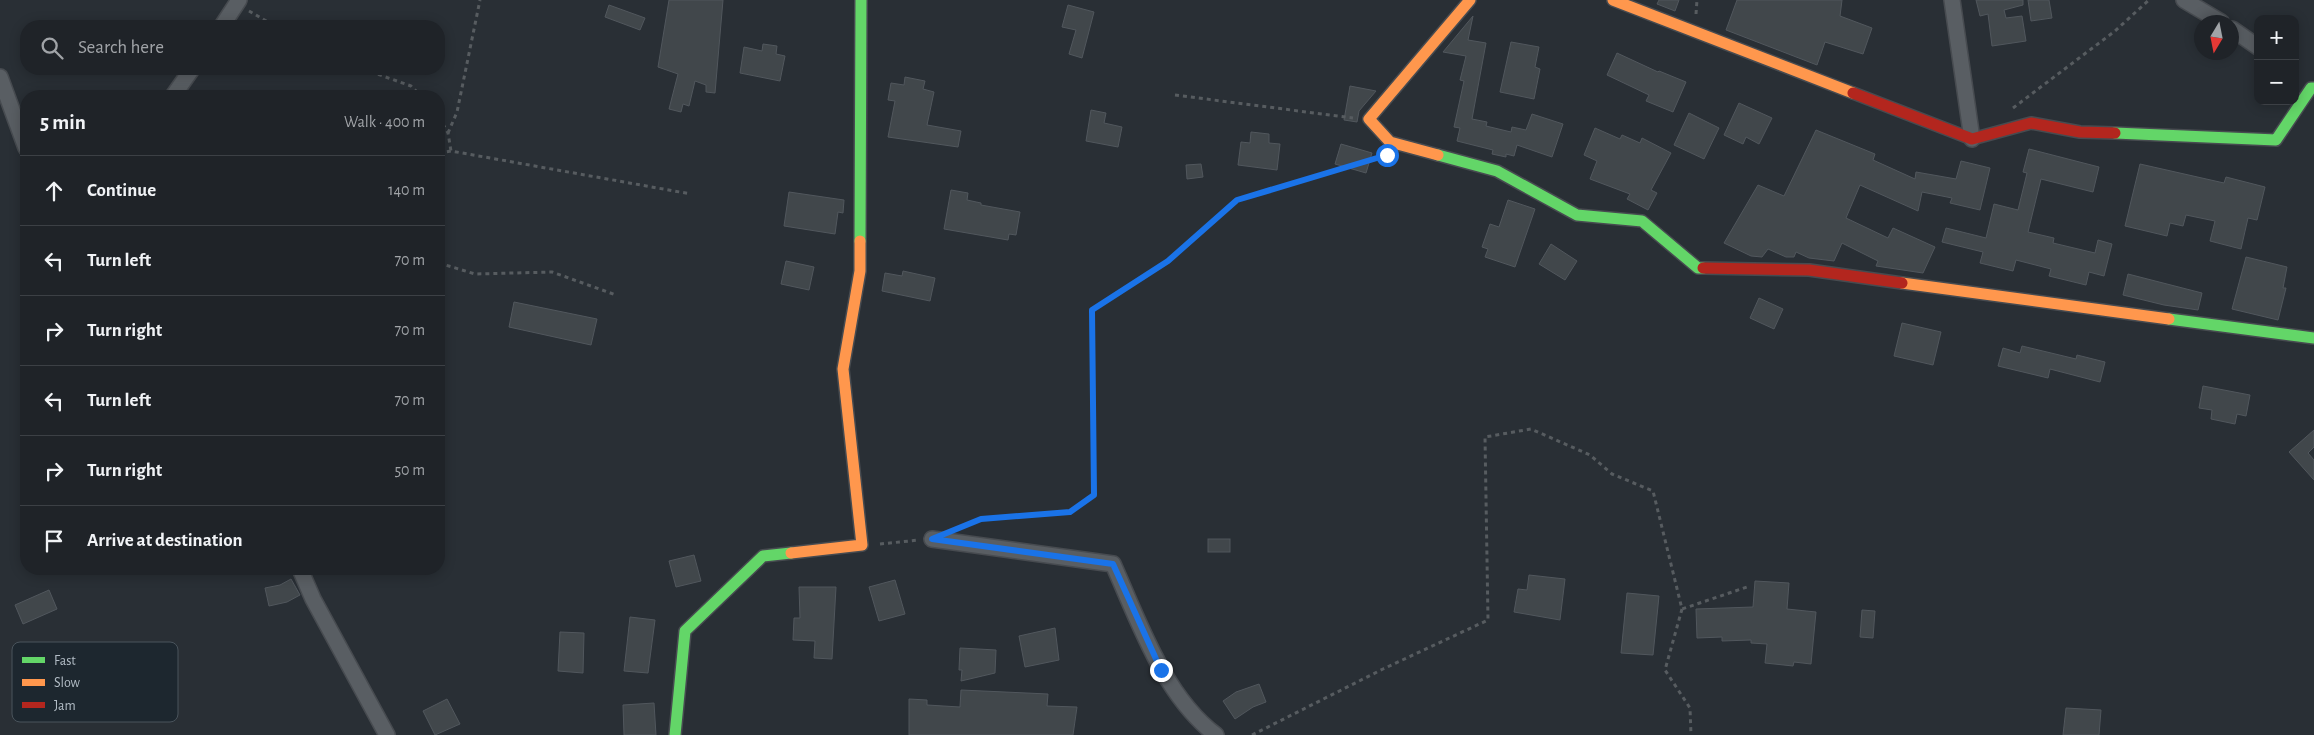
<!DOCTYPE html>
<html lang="en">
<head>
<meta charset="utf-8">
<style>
	body { margin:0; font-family:"Alegreya Sans",sans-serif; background:#2c2f34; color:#f1f3f6 }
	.controls { position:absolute; right:15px; top:15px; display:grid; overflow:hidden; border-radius:10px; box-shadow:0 2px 12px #0003 }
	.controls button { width:45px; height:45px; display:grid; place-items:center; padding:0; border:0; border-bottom:1px solid #3c4045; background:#1f2328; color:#f1f3f6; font:25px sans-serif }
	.compass { position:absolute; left:2194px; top:15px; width:45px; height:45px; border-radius:50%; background:#1f2328; box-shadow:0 2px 12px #0003; rotate:190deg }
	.stop { position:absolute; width:15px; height:15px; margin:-11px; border:4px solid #1a73e8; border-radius:50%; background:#fff }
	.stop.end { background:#1a73e8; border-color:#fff; box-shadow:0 1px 5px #0008 }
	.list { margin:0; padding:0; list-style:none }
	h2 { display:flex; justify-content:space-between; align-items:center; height:65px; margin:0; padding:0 20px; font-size:21px }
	h2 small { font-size:16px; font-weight:400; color:#a1a4a8 }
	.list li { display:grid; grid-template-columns:32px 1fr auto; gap:15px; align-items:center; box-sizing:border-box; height:70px; padding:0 20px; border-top:1px solid #3c4045 }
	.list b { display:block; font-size:19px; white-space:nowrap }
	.list em { font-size:16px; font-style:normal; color:#a1a4a8 }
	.icon { flex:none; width:28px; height:28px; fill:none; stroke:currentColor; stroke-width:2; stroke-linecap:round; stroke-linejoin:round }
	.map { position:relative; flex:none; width:2314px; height:735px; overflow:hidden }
	.search { position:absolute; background:#1f2328; box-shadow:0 2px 12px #0003; left:20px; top:20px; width:425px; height:55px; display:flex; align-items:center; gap:12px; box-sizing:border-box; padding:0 18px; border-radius:20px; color:#a1a4a8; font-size:19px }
	.panel { position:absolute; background:#1f2328; box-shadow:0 2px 12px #0003; left:20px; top:90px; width:425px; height:485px; border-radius:20px }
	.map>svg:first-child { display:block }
	.building { fill:#41474b; stroke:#51575d }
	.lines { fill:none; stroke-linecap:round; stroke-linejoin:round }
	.street-casing { stroke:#474b50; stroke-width:18 }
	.fast-casing { stroke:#474b50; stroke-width:14 }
	.slow-casing { stroke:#474b50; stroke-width:14 }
	.jam-casing { stroke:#474b50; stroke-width:14 }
	.path { stroke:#575c60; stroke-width:3; stroke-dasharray:4 4; stroke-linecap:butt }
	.street { stroke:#595e63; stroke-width:15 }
	.fast { stroke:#63d668; stroke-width:11 }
	.slow { stroke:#ff974d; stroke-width:11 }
	.jam { stroke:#b3261e; stroke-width:11 }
	.route { stroke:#1a73e8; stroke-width:6 }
	.key { fill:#1d272f; stroke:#4a545c; stroke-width:1 }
	.key-label { font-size:14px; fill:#b3bdc6 }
</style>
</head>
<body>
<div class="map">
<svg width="2314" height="735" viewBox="0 0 2314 735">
	<rect width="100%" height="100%" fill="#292f35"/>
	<g class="building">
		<path d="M669 0H723L715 93 706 92V85L695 81 689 106 683 104 681 112 669 109 678 74 658 67Z"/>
		<path d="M1659 0H1679L1675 11 1657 4Z"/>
		<path d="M1737 0H1842L1840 16 1872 28 1863 54 1825 42 1817 65 1726 30Z"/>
		<path d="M1976 0H2023V5L2004 10 2006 18 2022 16 2026 41 1992 46 1988 14 1980 16Z"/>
		<path d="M2028 0H2049L2052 18 2031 21Z"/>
		<path d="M609 5 645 18 640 30 605 17Z"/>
		<path d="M1068 5 1094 12 1082 58 1069 54 1076 30 1062 27Z"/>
		<path d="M1473 16 1468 40 1486 43 1472 119 1487 122 1486 126 1511 132 1512 127 1526 130 1532 114 1563 124 1552 157 1517 145 1514 156 1506 154V157L1492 154 1493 150 1457 141 1460 128 1454 127 1464 81 1460 80 1466 56 1443 52Z"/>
		<path d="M1511 42 1539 47 1535 67 1540 69 1534 99 1500 92Z"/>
		<path d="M763 44 777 46 776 54 785 56 780 81 740 73 744 47 762 51Z"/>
		<path d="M1617 53 1658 72 1659 71 1686 82 1673 112 1646 101 1649 95 1607 75Z"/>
		<path d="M905 77 925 81 923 89 934 92 927 125 961 131 958 147 888 137 895 101 888 100 891 83 904 85Z"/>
		<path d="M1350 86 1376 91 1359 111 1357 122 1344 120Z"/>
		<path d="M1739 103 1772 118 1759 144 1746 137 1743 144 1724 135Z"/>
		<path d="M1091 110 1106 113 1104 123 1122 127 1118 147 1086 141Z"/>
		<path d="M1689 113 1719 128 1704 159 1674 145Z"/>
		<path d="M1595 128 1620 139 1622 135 1640 143 1642 138 1671 153 1651 190 1657 193 1648 210 1627 199 1630 194 1590 179 1597 161 1584 155Z"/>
		<path d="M1816 130 1875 154 1873 160 1915 179 1916 172 1956 179 1961 161 1990 168 1980 210 1950 203 1952 198 1922 192 1918 211 1860 185 1846 218 1888 238 1893 228 1935 247 1923 273 1876 266 1878 261 1842 243 1834 261 1809 258 1796 252 1794 257H1786L1768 249 1762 257 1751 256 1724 243 1758 185 1784 196Z"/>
		<path d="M1251 132 1269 134V143L1280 144 1277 170 1238 165 1241 142 1250 143Z"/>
		<path d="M1341 144 1372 153 1366 173 1335 164Z"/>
		<path d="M2029 149 2099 167 2093 192 2041 179 2028 232 2054 238 2053 243 2095 253 2098 240 2112 244 2104 276 2089 272 2086 285 2049 276 2051 269 2016 260 2013 271 1980 263 1983 252 1942 242 1946 228 1986 238 1994 204 2018 210 2027 173 2023 172Z"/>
		<path d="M1201 164 1203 177 1187 179 1186 165Z"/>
		<path d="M2140 164 2224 183 2226 177 2265 187 2257 220 2248 218 2241 249 2210 241 2215 221 2186 215 2183 226 2170 223 2167 236 2125 226Z"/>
		<path d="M951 190 968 193 967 200 981 203V205L1020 212 1016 235 1009 234 1008 240 944 229Z"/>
		<path d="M789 192 844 200 843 213 838 212 835 234 784 226Z"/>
		<path d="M1508 200 1535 209 1515 267 1485 257 1488 249 1482 247 1490 224 1499 227Z"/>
		<path d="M1551 244 1577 261 1565 280 1539 264Z"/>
		<path d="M2246 257 2287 267 2283 288H2286L2278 320 2232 309Z"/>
		<path d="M786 261 814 267 809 290 781 284Z"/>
		<path d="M903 271 935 278 930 301 882 291 885 273 902 276Z"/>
		<path d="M2128 274 2202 293 2198 310 2164 305 2123 295Z"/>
		<path d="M1759 298 1783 309 1774 329 1750 318Z"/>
		<path d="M514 302 597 319 591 345 509 327Z"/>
		<path d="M1902 323 1941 332 1933 365 1894 356Z"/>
		<path d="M2022 346 2076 359 2077 355 2105 362 2100 382 2050 369 2048 378 1998 366 2003 348 2020 353Z"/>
		<path d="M2203 386 2250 395 2246 416 2237 414 2235 424 2211 419 2212 410 2199 408Z"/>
		<path d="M2314 430V447L2308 453 2314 460V480L2289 452Z"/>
		<rect x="1208" y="539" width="22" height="13"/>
		<path d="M694 555 701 581 676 587 669 561Z"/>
		<path d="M1529 575 1565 579 1560 620 1514 612 1518 589 1527 590Z"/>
		<path d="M291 579 300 595 287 602 269 606 265 588 280 585Z"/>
		<path d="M895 580 905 614 879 621 869 587Z"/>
		<path d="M1755 581 1789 583 1787 609 1816 612 1811 664 1794 662 1793 666 1765 663 1767 644 1751 643V640L1722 641V637L1697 638 1696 609 1753 607Z"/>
		<path d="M799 587H836L832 659 814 658 815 641 793 640 794 618H800Z"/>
		<path d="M49 590 57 609 23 624 15 605Z"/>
		<path d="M1627 593 1659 596 1653 655 1621 653Z"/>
		<path d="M1862 610 1875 611 1873 638 1860 637Z"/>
		<path d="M630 617 655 620 648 673 624 671Z"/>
		<path d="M1055 628 1059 660 1025 667 1019 636Z"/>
		<path d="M560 632 584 633 583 673 558 671Z"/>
		<path d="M960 648 996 650 995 673 961 681 962 670H959Z"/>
		<path d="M1259 684 1266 702 1253 707 1235 719 1223 701 1236 692Z"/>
		<path d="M961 690 1048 694 1047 706 1077 707 1073 735H909V699L927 700V705L960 707Z"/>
		<path d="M447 699 460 724 435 735 423 711Z"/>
		<path d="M654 703 656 735H624L623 705Z"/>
		<path d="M2066 708 2101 710 2099 735H2063Z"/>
	</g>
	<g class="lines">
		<defs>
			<g id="street">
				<path d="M1952 0 1972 139"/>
				<path d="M2184 0 2221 22"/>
				<path d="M222 26 239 0"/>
				<path d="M2232 29 2258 47"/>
				<path d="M0 77 26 148"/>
				<path d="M173 96 192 69"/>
				<path d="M932 539 1113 564C1139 622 1164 696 1216 735"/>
				<path d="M300 569 313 599 387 735"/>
			</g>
			<g id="fast">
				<path d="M2115 133 2276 140 2311 88H2314"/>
				<path d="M1438 155 1497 171 1577 215 1642 221 1698 268H1703"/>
				<path d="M860 241 861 0"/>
				<path d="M2169 319 2314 338"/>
				<path d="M675 735 685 631 763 556 791 553"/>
			</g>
			<g id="slow">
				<path d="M1613 0 1853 93"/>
				<path d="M1438 155 1390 142 1369 119 1470 0"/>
				<path d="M1902 283 2169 319"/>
				<path d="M791 553 862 545 843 369 860 271V241"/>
			</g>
			<g id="jam">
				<path d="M1853 93 1972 139 2031 123 2080 132 2115 133"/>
				<path d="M1703 268 1809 270 1902 283"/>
			</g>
		</defs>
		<use href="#street" class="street-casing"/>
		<use href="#fast" class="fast-casing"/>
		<use href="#slow" class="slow-casing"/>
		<use href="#jam" class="jam-casing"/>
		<g class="path">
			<path d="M249 11 275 26"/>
			<path d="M1696 14 1697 0"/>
			<path d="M363 69 411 86 421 96"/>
			<path d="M1175 95 1353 118"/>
			<path d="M2013 108 2115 31 2149 0"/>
			<path d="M439 117 448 133 451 151"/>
			<path d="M448 133 457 112 480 0"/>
			<path d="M439 153 451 151 691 194"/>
			<path d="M439 263 475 274 552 272 616 295"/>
			<path d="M960 527 981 519 1071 512 1094 495 1092 310 1168 261 1237 200 1380 157"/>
			<path d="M880 544 919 540"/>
			<path d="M1682 609 1665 670 1690 708 1691 735"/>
			<path d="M1252 735 1383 669 1488 620 1485 437 1531 429 1590 455 1612 474 1653 491 1682 609 1747 587"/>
		</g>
		<use href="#street" class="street"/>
		<use href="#fast" class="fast"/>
		<use href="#slow" class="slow"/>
		<use href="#jam" class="jam"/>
	</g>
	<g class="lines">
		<path class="route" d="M1161 670 1113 564 932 539 981 519 1070 512 1094 495 1092 310 1168 261 1237 200 1387 155"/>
	</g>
	<rect x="12" y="642" width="166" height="80" rx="8" class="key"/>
	<rect x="22" y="657" width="23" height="6" fill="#63d668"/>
	<rect x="22" y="679" width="23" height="7" fill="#ff974d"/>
	<rect x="22" y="702" width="23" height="6" fill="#b3261e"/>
	<g class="key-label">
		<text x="54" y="665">Fast</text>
		<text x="54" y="687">Slow</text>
		<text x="54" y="710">Jam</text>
	</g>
</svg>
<div class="controls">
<button>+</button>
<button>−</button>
</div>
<svg class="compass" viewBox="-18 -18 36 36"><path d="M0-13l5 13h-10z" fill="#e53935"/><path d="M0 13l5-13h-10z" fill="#a1a4a8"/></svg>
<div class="stop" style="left:1387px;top:155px"></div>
<div class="stop end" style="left:1161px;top:670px"></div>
<div class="search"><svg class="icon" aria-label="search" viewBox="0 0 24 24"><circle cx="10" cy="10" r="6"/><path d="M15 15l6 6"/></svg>Search here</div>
<section class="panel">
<h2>5 min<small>Walk · 400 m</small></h2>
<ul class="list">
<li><svg class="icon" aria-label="ahead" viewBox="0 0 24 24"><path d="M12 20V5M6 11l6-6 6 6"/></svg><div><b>Continue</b></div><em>140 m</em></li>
<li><svg class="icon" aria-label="left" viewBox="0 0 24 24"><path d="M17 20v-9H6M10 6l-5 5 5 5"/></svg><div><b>Turn left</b></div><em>70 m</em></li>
<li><svg class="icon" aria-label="right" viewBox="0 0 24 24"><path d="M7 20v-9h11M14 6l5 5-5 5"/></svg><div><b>Turn right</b></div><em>70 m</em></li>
<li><svg class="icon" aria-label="left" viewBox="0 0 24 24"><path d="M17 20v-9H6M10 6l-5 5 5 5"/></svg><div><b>Turn left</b></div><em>70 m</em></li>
<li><svg class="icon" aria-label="right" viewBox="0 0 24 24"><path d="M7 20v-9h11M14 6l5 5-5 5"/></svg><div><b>Turn right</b></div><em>50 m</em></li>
<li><svg class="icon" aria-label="arrive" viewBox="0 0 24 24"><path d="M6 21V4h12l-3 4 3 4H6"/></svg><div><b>Arrive at destination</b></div></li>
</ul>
</section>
</div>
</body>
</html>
